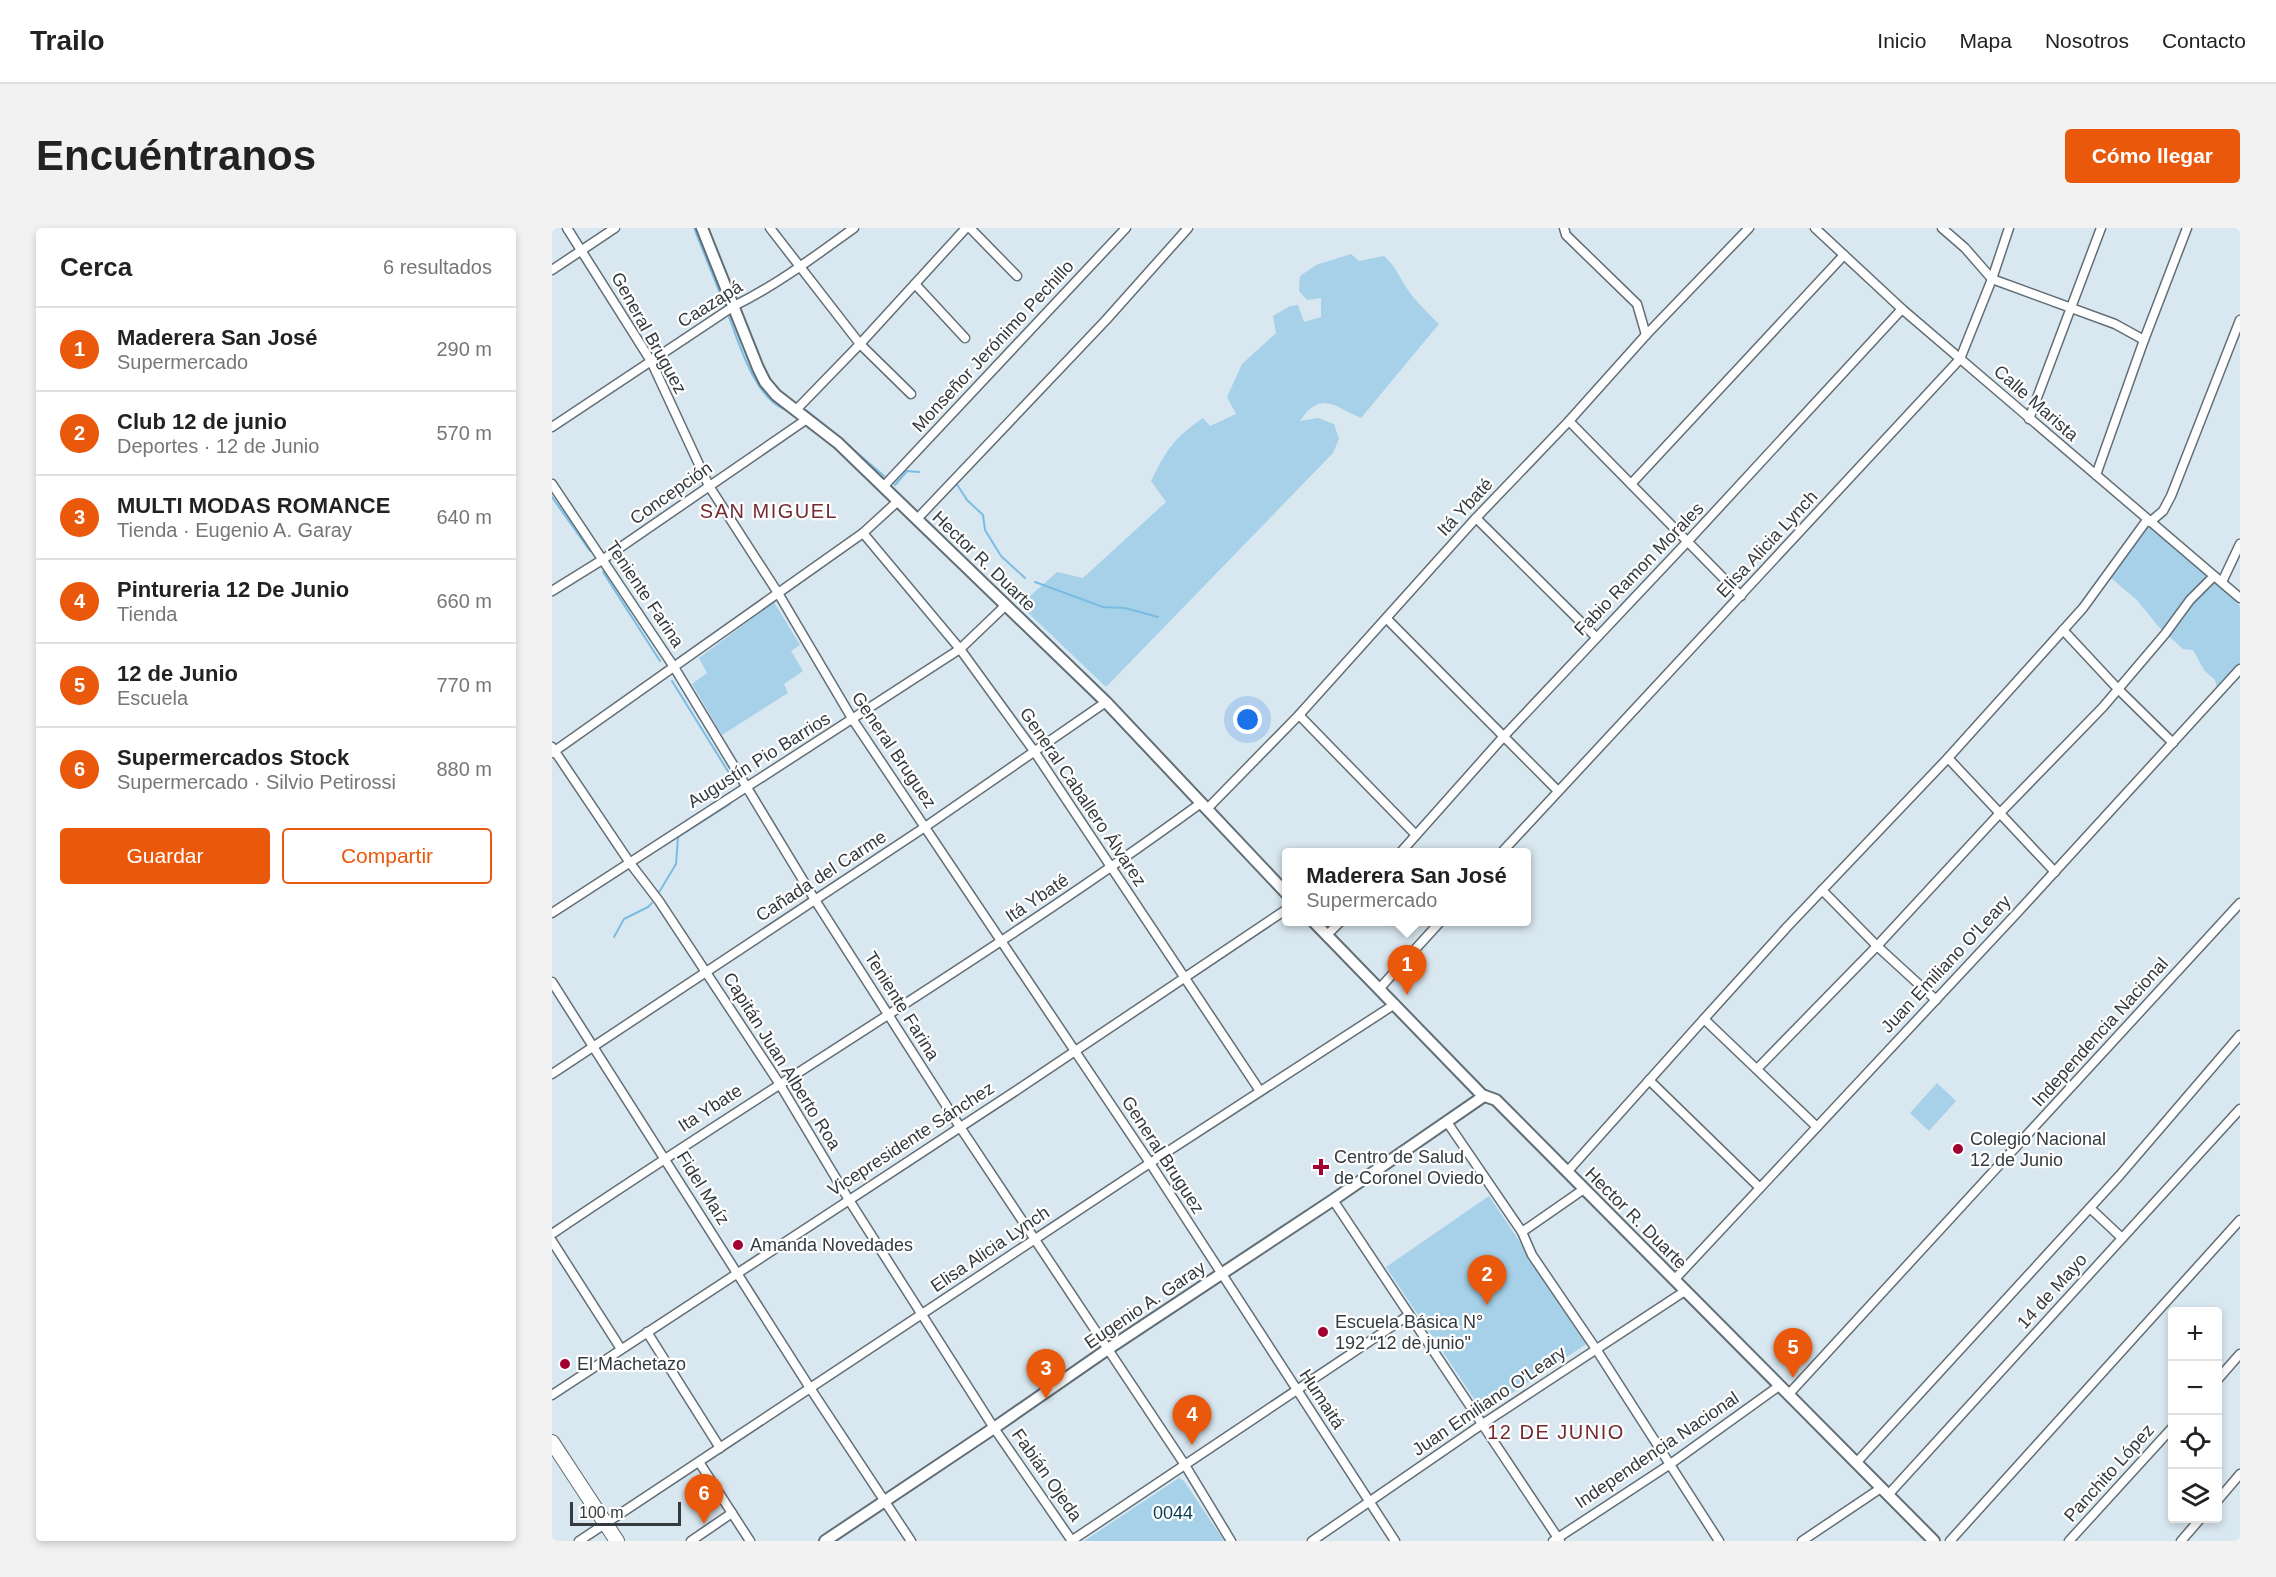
<!DOCTYPE html>
<html lang="es">
<head>
<meta charset="utf-8">
<style>
	body { margin:0; font-family:Helvetica,sans-serif; background:#f2f2f2; color:#222 }
	.controls { position:absolute; right:18px; bottom:18px; display:grid; overflow:hidden; border-radius:6px; box-shadow:0 3px 9px #0003 }
	.controls button { width:54px; height:54px; display:grid; place-items:center; padding:0; border:0; border-bottom:2px solid #e0e0e0; background:#fff; color:#222; font:30px sans-serif }
	.scale { position:absolute; left:18px; bottom:15px; width:111px; box-sizing:border-box; padding-left:6px; border:3px solid #343a3d; border-top:0; font-size:16px; line-height:21px; white-space:nowrap; color:#343a3d; -webkit-text-stroke:4px #fff; paint-order:stroke }
	.you { position:absolute; left:696px; top:492px; width:21px; height:21px; margin:-15px; border:4px solid #fff; border-radius:50%; background:#1a73e8; box-shadow:0 0 0 9px #1a73e833 }
	.badge { display:grid; place-items:center; width:39px; height:39px; border-radius:50%; background:#ea580c; color:#fff; font-size:20px; font-weight:700 }
	.pin { position:absolute; translate:-50% -50px; filter:drop-shadow(0 2px 3px #0008) }
	.pin::after { content:''; position:absolute; top:32px; width:21px; height:18px; background:inherit; clip-path:polygon(0 0,100% 0,50% 100%) }
	.popup { position:absolute; left:730px; top:620px; width:249px; height:78px; box-sizing:border-box; display:grid; place-content:center; border-radius:6px; background:#fff; filter:drop-shadow(0 2px 4px #0005); font-size:20px; white-space:nowrap; color:#767676 }
	.popup b { font-size:22px; color:#222 }
	.popup::after { content:''; position:absolute; left:50%; top:100%; margin-left:-12px; border:12px solid transparent; border-top-color:#fff }
	.list { margin:0; padding:0; list-style:none }
	h2 { display:flex; justify-content:space-between; align-items:center; height:78px; margin:0; padding:0 24px; font-size:26px }
	h2 small { font-size:20px; font-weight:400; color:#767676 }
	.list li { display:grid; grid-template-columns:39px 1fr auto; gap:18px; align-items:center; box-sizing:border-box; height:84px; padding:0 24px; border-top:2px solid #e0e0e0 }
	.list b { display:block; font-size:22px; white-space:nowrap }
	.list p { margin:0; font-size:20px; white-space:nowrap; color:#767676 }
	.list em { font-size:20px; font-style:normal; color:#767676 }
	.actions { display:flex; gap:12px; padding:18px 24px }
	.actions a { flex:1; padding:14px 0; border:2px solid #ea580c; border-radius:6px; text-align:center; font-size:21px; color:#ea580c }
	.actions .main { background:#ea580c; color:#fff }
	.icon { flex:none; width:33px; height:33px; fill:none; stroke:currentColor; stroke-width:2; stroke-linecap:round; stroke-linejoin:round }
	.map { position:relative; flex:none; width:1688px; height:1313px; overflow:hidden; border-radius:6px }
	header { display:flex; align-items:center; gap:36px; box-sizing:border-box; height:84px; padding:0 30px; background:#fff; border-bottom:2px solid #e0e0e0 }
	header strong { font-size:28px }
	nav { display:flex; gap:33px; margin-inline-start:auto; font-size:21px }
	.intro { display:flex; align-items:center; justify-content:space-between; box-sizing:border-box; height:144px; padding:0 36px }
	h1 { margin:0; font-size:42px }
	.button { padding:15px 27px; border-radius:6px; background:#ea580c; color:#fff; font-size:21px; font-weight:700 }
	main { display:flex; gap:36px; padding:0 36px }
	aside { flex:1; background:#fff; border-radius:6px; box-shadow:0 3px 9px #0003 }
	.map>svg:first-child { display:block }
	.green { fill:#a7d1e9 }
	.lines { fill:none; stroke-linecap:round; stroke-linejoin:round }
	.stream { stroke:#7bbde2; stroke-width:2 }
	.minor-casing { stroke:#626e76; stroke-width:11 }
	.tertiary-casing { stroke:#626e76; stroke-width:14 }
	.trunk-casing { stroke:#626e76; stroke-width:16 }
	.minor { stroke:#fff; stroke-width:8 }
	.tertiary { stroke:#fff; stroke-width:10 }
	.trunk { stroke:#fff; stroke-width:14 }
	.poi-dot { fill:#a2022f; stroke:#fff; stroke-width:2 }
	.labels { text-anchor:middle; dominant-baseline:central; stroke-width:4.5; stroke-linejoin:round; paint-order:stroke }
	.street-label { font-size:18px; fill:#343a3d; stroke:#fff }
	.poi-label { font-size:18px; fill:#343a3d; stroke:#fff; text-anchor:start }
	.park-label { font-size:18px; fill:#023c55; stroke:#fff }
	.neighbourhood-label { font-size:20px; letter-spacing:1.5px; fill:#732c33; stroke:#fff }
</style>
</head>
<body>
<header>
<strong>Trailo</strong>
<nav><a>Inicio</a><a>Mapa</a><a>Nosotros</a><a>Contacto</a></nav>
</header>
<div class="intro"><h1>Encuéntranos</h1><a class="button">Cómo llegar</a></div>
<main>
<aside>
<h2>Cerca<small>6 resultados</small></h2>
<ul class="list">
<li><span class="badge">1</span><div><b>Maderera San José</b><p>Supermercado</p></div><em>290 m</em></li>
<li><span class="badge">2</span><div><b>Club 12 de junio</b><p>Deportes · 12 de Junio</p></div><em>570 m</em></li>
<li><span class="badge">3</span><div><b>MULTI MODAS ROMANCE</b><p>Tienda · Eugenio A. Garay</p></div><em>640 m</em></li>
<li><span class="badge">4</span><div><b>Pintureria 12 De Junio</b><p>Tienda</p></div><em>660 m</em></li>
<li><span class="badge">5</span><div><b>12 de Junio</b><p>Escuela</p></div><em>770 m</em></li>
<li><span class="badge">6</span><div><b>Supermercados Stock</b><p>Supermercado · Silvio Petirossi</p></div><em>880 m</em></li>
</ul>
<div class="actions"><a class="main">Guardar</a><a>Compartir</a></div>
</aside>
<div class="map">
<svg width="1688" height="1313" viewBox="0 0 1688 1313">
	<rect width="100%" height="100%" fill="#d9e7f0"/>
	<g class="green">
		<path d="M799 26 807 33 832 28C843 38 845 44 852 56 861 71 875 84 887 96L809 190C783 179 769 161 748 193L766 190 782 196 787 211 781 225 554 459 468 377 505 344 531 350 614 274 599 253C615 221 621 211 651 190L658 198 684 186 675 169 690 136 724 105 721 88 738 78 746 77 752 94 769 89V70L755 72 747 63 748 48 764 37Z"/>
		<path d="M1595 294 1688 378V437L1666 462 1663 452 1652 442 1641 422 1631 421 1606 398 1585 372 1553 345Z"/>
		<path d="M222 374 248 417 239 423 251 443 232 456 236 465 170 507 140 456 155 445 147 430Z"/>
		<path d="M1385 855 1404 873 1377 903 1358 885Z"/>
		<path d="M937 968 1036 1115 931 1184 834 1039Z"/>
		<path d="M627 1250 632 1253 672 1313H532Z"/>
	</g>
	<g class="lines">
		<g class="stream">
			<path d="M142 0 173 78"/>
			<path d="M177 89C188 117 203 171 234 182"/>
			<path d="M254 182 285 207"/>
			<path d="M289 211 332 248"/>
			<path d="M404 255 415 272 431 287 433 302 449 328 473 350"/>
			<path d="M343 257 355 243 367 244"/>
			<path d="M0 269 38 323"/>
			<path d="M51 344 108 433"/>
			<path d="M483 354 551 379 573 380 606 389"/>
			<path d="M120 453 182 553"/>
			<path d="M106 666 124 636 126 609 178 576"/>
			<path d="M62 709 72 691 96 679 100 675"/>
		</g>
		<defs>
			<g id="minor">
				<path d="M15 0 99 133 157 258 226 365 301 492 598 935 843 1313"/>
				<path d="M218 0 308 116 359 166"/>
				<path d="M418 0 465 48"/>
				<path d="M1012 0 1014 7 1085 76 1094 107"/>
				<path d="M1263 0 1350 81 1688 370"/>
				<path d="M1390 0 1413 20 1440 51 1563 96 1592 112"/>
				<path d="M0 42 63 0"/>
				<path d="M363 56 413 110"/>
				<path d="M244 182 308 116 414 0"/>
				<path d="M1477 191 1549 0"/>
				<path d="M1017 193 1189 368"/>
				<path d="M0 199 182 78C225 57 263 28 302 0"/>
				<path d="M1544 247 1592 112 1635 0"/>
				<path d="M0 256 122 439 263 672 408 899 633 1237 679 1313"/>
				<path d="M1079 256 1292 27"/>
				<path d="M331 259 574 0"/>
				<path d="M924 290 1044 409"/>
				<path d="M365 291 554 92 636 0"/>
				<path d="M1598 294 1611 283 1619 268 1688 92"/>
				<path d="M311 305 408 421 482 523 708 863"/>
				<path d="M1670 354 1688 316"/>
				<path d="M0 363 50 332 255 191"/>
				<path d="M835 391 1006 563"/>
				<path d="M1511 402 1566 461 1621 515"/>
				<path d="M747 487 864 607"/>
				<path d="M0 519 78 635 107 673 227 855 297 972 442 1200 520 1313"/>
				<path d="M0 525 311 305 346 273"/>
				<path d="M1396 530 1503 644"/>
				<path d="M655 581 747 487 924 290 1017 193 1094 107 1197 0"/>
				<path d="M849 624 953 507 1136 313 1350 81"/>
				<path d="M950 624 1408 131 1440 51 1457 0"/>
				<path d="M1270 662 1325 718 1384 772"/>
				<path d="M0 685 408 421 454 377"/>
				<path d="M775 707 788 694"/>
				<path d="M0 754 258 1160 359 1313"/>
				<path d="M827 761 888 694"/>
				<path d="M1152 791 1236 698 1396 530 1531 380 1595 292"/>
				<path d="M1205 841 1325 718 1448 585 1551 479 1613 406 1638 372 1662 348"/>
				<path d="M0 846 373 599 554 474"/>
				<path d="M1097 852 1208 960"/>
				<path d="M895 894 970 1004 980 1027 1044 1121 1167 1313"/>
				<path d="M1015 944 1152 791 1265 899"/>
				<path d="M781 972 1008 1313"/>
				<path d="M1538 980 1570 1010"/>
				<path d="M970 1004 1032 961"/>
				<path d="M0 1006C215 860 439 728 649 575"/>
				<path d="M0 1013 69 1121"/>
				<path d="M1122 1052 1464 686 1688 441"/>
				<path d="M95 1104 168 1220"/>
				<path d="M1666 1151 1688 1126"/>
				<path d="M0 1167 468 860 735 681"/>
				<path d="M1236 1167 1688 675"/>
				<path d="M147 1234 198 1313"/>
				<path d="M1304 1235 1568 947 1688 807"/>
				<path d="M1336 1267 1688 881"/>
				<path d="M1666 1272 1688 1246"/>
				<path d="M27 1313 598 935 843 776"/>
				<path d="M139 1313 180 1285"/>
				<path d="M519 1313 857 1087"/>
				<path d="M760 1313 929 1197 1133 1063"/>
				<path d="M1001 1313 1117 1237 1227 1158"/>
				<path d="M1250 1313 1329 1260"/>
				<path d="M1398 1313 1688 992"/>
				<path d="M1517 1313 1620 1200"/>
				<path d="M1629 1313 1649 1290"/>
			</g>
			<g id="tertiary">
				<path d="M150 0 206 140 213 154 224 167 286 215 554 474 735 666"/>
				<path d="M762 694 930 867 944 872 1382 1313"/>
				<path d="M273 1313 442 1200 556 1121 781 972 932 868"/>
			</g>
			<path id="trunk" d="M0 1214 65 1313"/>
		</defs>
		<use href="#minor" class="minor-casing"/>
		<use href="#tertiary" class="tertiary-casing"/>
		<use href="#trunk" class="trunk-casing"/>
		<use href="#minor" class="minor"/>
		<use href="#tertiary" class="tertiary"/>
		<use href="#trunk" class="trunk"/>
	</g>
	<g class="poi-dot">
		<circle cx="1406" cy="921" r="6"/>
		<path d="M766 930h6v6h6v6h-6v6h-6v-6h-6v-6h6z"/>
		<circle cx="186" cy="1017" r="6"/>
		<circle cx="771" cy="1104" r="6"/>
		<circle cx="13" cy="1136" r="6"/>
	</g>
	<g class="labels">
		<g class="street-label">
			<text transform="translate(158 76) rotate(-32)">Caazapá</text>
			<text transform="translate(97 105) rotate(61)">General Bruguez</text>
			<text transform="translate(441 118) rotate(-47)">Monseñor Jerónimo Pechillo</text>
			<text transform="translate(1484 175) rotate(41)">Calle Marista</text>
			<text transform="translate(119 265) rotate(-35)">Concepción</text>
			<text transform="translate(913 279) rotate(-47)">Itá Ybaté</text>
			<text transform="translate(1215 316) rotate(-47)">Elisa Alicia Lynch</text>
			<text transform="translate(432 333) rotate(44)">Hector R. Duarte</text>
			<text transform="translate(1087 341) rotate(-46)">Fabio Ramon Morales</text>
			<text transform="translate(93 366) rotate(56)">Teniente Farina</text>
			<text transform="translate(342 522) rotate(56)">General Bruguez</text>
			<text transform="translate(207 532) rotate(-32)">Augustín Pio Barrios</text>
			<text transform="translate(531 569) rotate(56)">General Caballero Álvarez</text>
			<text transform="translate(269 648) rotate(-33)">Cañada del Carme</text>
			<text transform="translate(485 670) rotate(-34)">Itá Ybaté</text>
			<text transform="translate(1394 736) rotate(-47)">Juan Emiliano O'Leary</text>
			<text transform="translate(350 778) rotate(58)">Teniente Farina</text>
			<text transform="translate(1548 804) rotate(-48)">Independencia Nacional</text>
			<text transform="translate(230 833) rotate(58)">Capitán Juan Alberto Roa</text>
			<text transform="translate(158 880) rotate(-33)">Ita Ybate</text>
			<text transform="translate(359 911) rotate(-33)">Vicepresidente Sánchez</text>
			<text transform="translate(611 927) rotate(57)">General Bruguez</text>
			<text transform="translate(151 960) rotate(58)">Fidel Maíz</text>
			<text transform="translate(1084 990) rotate(45)">Hector R. Duarte</text>
			<text transform="translate(438 1021) rotate(-34)">Elisa Alicia Lynch</text>
			<text transform="translate(1500 1063) rotate(-48)">14 de Mayo</text>
			<text transform="translate(593 1077) rotate(-34)">Eugenio A. Garay</text>
			<text transform="translate(770 1171) rotate(57)">Humaitá</text>
			<text transform="translate(937 1173) rotate(-34)">Juan Emiliano O'Leary</text>
			<text transform="translate(1105 1222) rotate(-34)">Independencia Nacional</text>
			<text transform="translate(1557 1245) rotate(-48)">Panchito López</text>
			<text transform="translate(495 1247) rotate(55)">Fabián Ojeda</text>
		</g>
		<g class="poi-label">
			<text x="1418" y="911">Colegio Nacional<tspan x="1418" dy="21">12 de Junio</tspan></text>
			<text x="782" y="929">Centro de Salud<tspan x="782" dy="21">de Coronel Oviedo</tspan></text>
			<text x="198" y="1017">Amanda Novedades</text>
			<text x="783" y="1094">Escuela Básica N°<tspan x="783" dy="21">192 "12 de junio"</tspan></text>
			<text x="25" y="1136">El Machetazo</text>
		</g>
		<g class="park-label">
			<text x="621" y="1285">0044</text>
		</g>
		<g class="neighbourhood-label">
			<text x="217" y="283">SAN MIGUEL</text>
			<text x="1004" y="1204">12 DE JUNIO</text>
		</g>
	</g>
</svg>
<div class="controls">
<button>+</button>
<button>−</button>
<button><svg class="icon" aria-label="locate" viewBox="0 0 24 24"><circle cx="12" cy="12" r="6"/><path d="M12 2v4M12 18v4M2 12h4M18 12h4"/></svg></button>
<button><svg class="icon" aria-label="layers" viewBox="0 0 24 24"><path d="M12 4l9 5-9 5-9-5zM3 14l9 5 9-5"/></svg></button>
</div>
<div class="scale">100 m</div>
<div class="you"></div>
<div class="pin badge" style="left:855px;top:767px">1</div>
<div class="popup"><b>Maderera San José</b>Supermercado</div>
<div class="pin badge" style="left:935px;top:1077px">2</div>
<div class="pin badge" style="left:494px;top:1171px">3</div>
<div class="pin badge" style="left:640px;top:1217px">4</div>
<div class="pin badge" style="left:1241px;top:1150px">5</div>
<div class="pin badge" style="left:152px;top:1296px">6</div>
</div>
</main>
</body>
</html>
